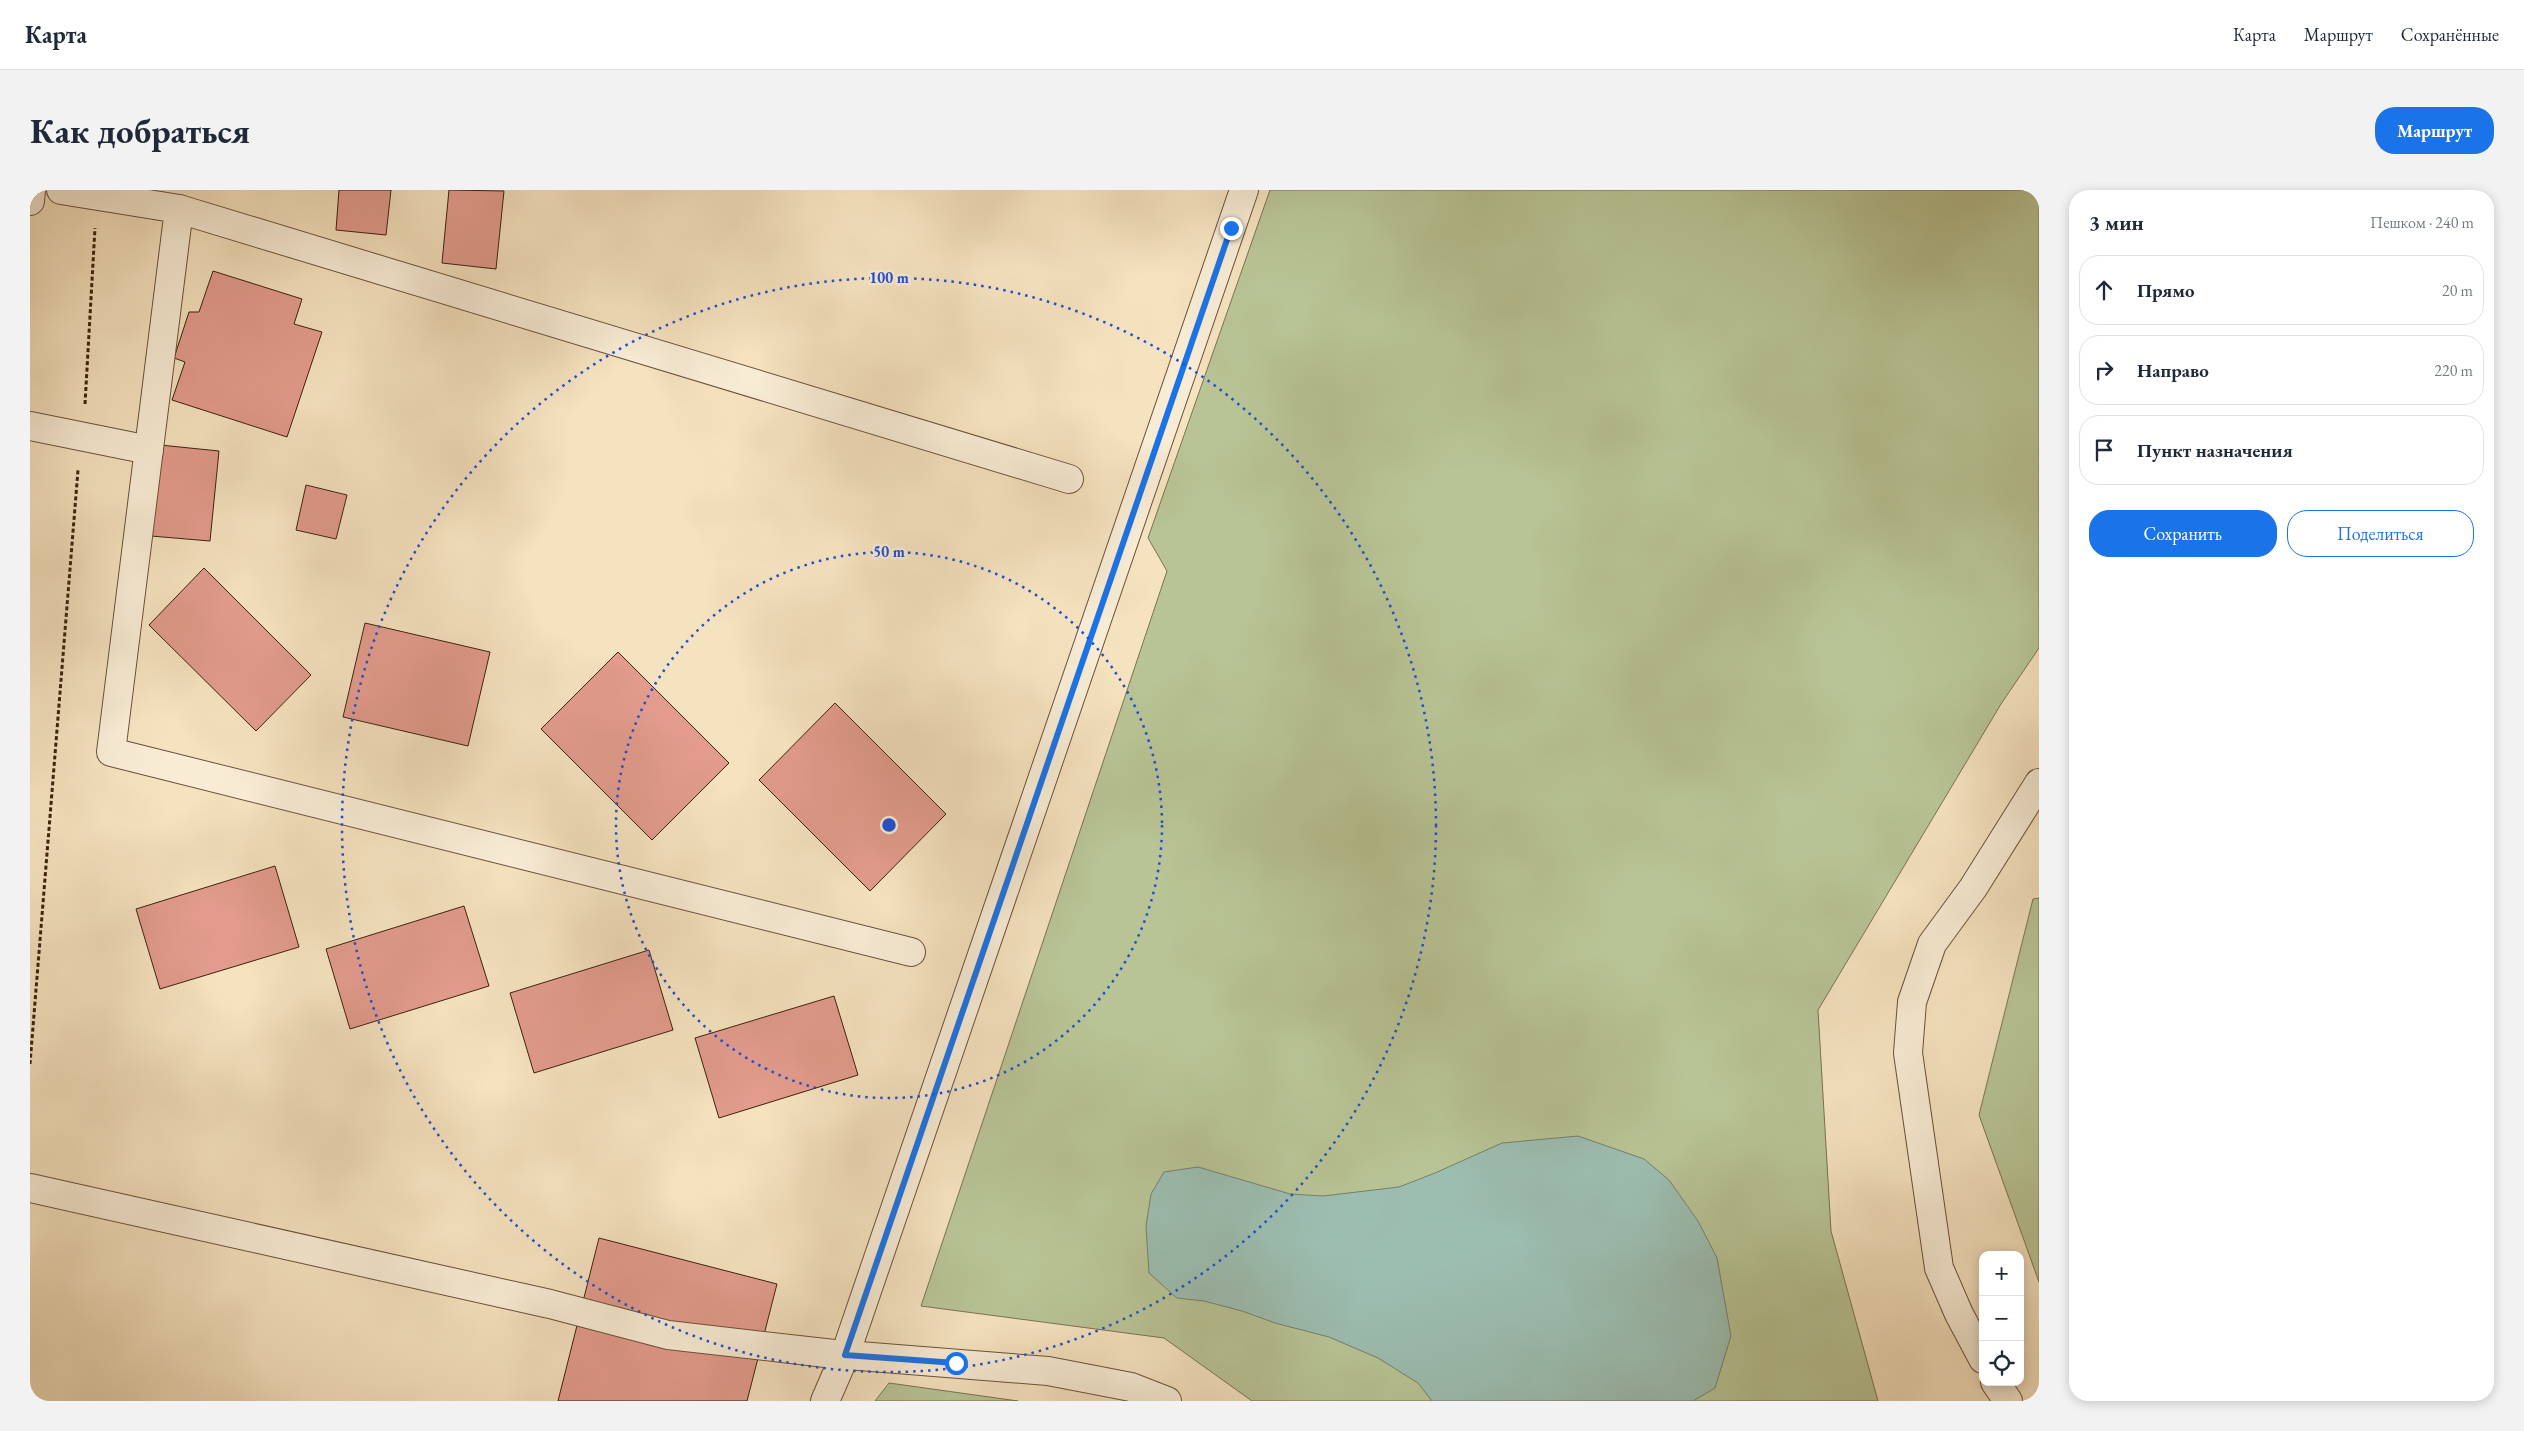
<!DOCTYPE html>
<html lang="ru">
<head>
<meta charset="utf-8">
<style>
	body { margin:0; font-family:"EB Garamond",serif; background:#f2f2f3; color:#1f2937 }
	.controls { position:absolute; right:15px; bottom:15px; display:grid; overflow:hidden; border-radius:10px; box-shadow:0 2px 12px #0003 }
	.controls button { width:45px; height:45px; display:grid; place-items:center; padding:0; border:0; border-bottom:1px solid #e0e1e3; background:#fff; color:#1f2937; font:25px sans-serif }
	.stop { position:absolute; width:15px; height:15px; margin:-11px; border:4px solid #1a73e8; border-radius:50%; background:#fff }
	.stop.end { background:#1a73e8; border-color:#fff; box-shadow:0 1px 5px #0008 }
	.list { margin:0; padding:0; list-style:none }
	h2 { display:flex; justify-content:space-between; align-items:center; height:65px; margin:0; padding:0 20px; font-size:21px }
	h2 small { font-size:16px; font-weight:400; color:#747a83 }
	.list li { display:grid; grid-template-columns:32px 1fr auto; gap:15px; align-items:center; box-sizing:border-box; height:70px; margin:0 10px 10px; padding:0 10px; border:1px solid #e0e1e3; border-radius:20px }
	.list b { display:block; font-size:19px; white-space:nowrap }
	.list em { font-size:16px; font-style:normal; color:#747a83 }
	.actions { display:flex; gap:10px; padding:15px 20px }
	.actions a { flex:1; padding:11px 0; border:1px solid #1a73e8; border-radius:20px; text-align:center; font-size:18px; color:#1a73e8 }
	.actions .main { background:#1a73e8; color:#fff }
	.icon { flex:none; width:28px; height:28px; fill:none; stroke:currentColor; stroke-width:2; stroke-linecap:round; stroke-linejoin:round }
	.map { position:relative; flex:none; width:2009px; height:1211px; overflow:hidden; border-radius:20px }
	header { display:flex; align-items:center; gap:30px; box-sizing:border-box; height:70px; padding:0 25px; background:#fff; border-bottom:1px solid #e0e1e3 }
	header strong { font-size:24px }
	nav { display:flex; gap:28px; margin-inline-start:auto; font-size:18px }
	.intro { display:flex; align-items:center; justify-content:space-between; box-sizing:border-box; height:120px; padding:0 30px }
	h1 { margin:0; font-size:35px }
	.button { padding:12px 22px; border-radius:20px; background:#1a73e8; color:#fff; font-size:18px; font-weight:700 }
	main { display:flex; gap:30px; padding:0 30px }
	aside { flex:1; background:#fff; border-radius:20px; box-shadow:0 2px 12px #0003 }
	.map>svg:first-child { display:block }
	.green { fill:#b8c495; stroke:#7a7252 }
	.water { fill:#9cbeb1; stroke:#767f70 }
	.building { fill:#e29b8c; stroke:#3d210e }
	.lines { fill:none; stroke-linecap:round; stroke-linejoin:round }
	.minor-casing { stroke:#6b513a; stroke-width:30 }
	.path { stroke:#3d210e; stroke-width:3; stroke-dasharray:4 2.5; stroke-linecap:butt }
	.minor { stroke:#f8ecd5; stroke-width:28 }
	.route { stroke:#1a73e8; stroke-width:6 }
	.ring { fill:none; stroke:#1d4ed8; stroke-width:2.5; stroke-dasharray:2.5 5 }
	.centre { fill:#1d4ed8; stroke:#f8ecd5; stroke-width:2.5 }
	.ring-label { font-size:15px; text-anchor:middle; font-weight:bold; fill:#1d4ed8; stroke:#f8ecd5; stroke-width:5; stroke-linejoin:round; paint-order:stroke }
</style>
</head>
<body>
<header>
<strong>Карта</strong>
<nav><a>Карта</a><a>Маршрут</a><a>Сохранённые</a></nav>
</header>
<div class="intro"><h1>Как добраться</h1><a class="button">Маршрут</a></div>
<main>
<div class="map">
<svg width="2009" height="1211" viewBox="0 0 2009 1211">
	<rect width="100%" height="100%" fill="#f5e2bf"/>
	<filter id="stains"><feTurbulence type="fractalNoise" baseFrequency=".004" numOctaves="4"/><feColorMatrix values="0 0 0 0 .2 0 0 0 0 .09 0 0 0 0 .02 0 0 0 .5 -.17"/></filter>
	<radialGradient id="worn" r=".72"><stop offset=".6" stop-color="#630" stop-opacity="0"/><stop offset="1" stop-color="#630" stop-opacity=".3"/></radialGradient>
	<g class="green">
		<path d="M1240 0H2009V458L1971 514 1788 820 1801 1041 1848 1211H1222L1134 1148 891 1116 1137 381 1118 348Z"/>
		<path d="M2009 708V1092L1949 925 2003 709Z"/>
		<path d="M859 1193 988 1211H845Z"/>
	</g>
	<path class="water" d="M1548 946 1614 969 1639 990 1668 1031 1687 1068 1701 1146 1685 1198 1663 1211H1402L1388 1193 1348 1168 1299 1147 1245 1133 1212 1121 1174 1111 1147 1108 1119 1083 1116 1036 1121 1004 1134 982 1168 977 1260 1004 1293 1006 1369 997 1405 983 1472 953Z"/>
	<g class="building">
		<path d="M309 0H361L356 45 306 40Z"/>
		<path d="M419 0 474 1 466 79 412 73Z"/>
		<path d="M183 81 272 109 264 134 292 142 257 247 142 210 155 172 144 168 159 122H169Z"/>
		<path d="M130 255 189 261 180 351 121 346Z"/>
		<path d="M276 295 317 305 306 349 266 340Z"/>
		<path d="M174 378 281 485 226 541 119 435Z"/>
		<path d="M335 433 460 462 438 556 313 527Z"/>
		<path d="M588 462 699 573 622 650 511 539Z"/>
		<path d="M805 513 916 624 840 701 729 590Z"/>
		<path d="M245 676 269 757 130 799 106 719Z"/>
		<path d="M434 716 459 796 320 839 296 759Z"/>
		<path d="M619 760 643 840 504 883 480 803Z"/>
		<path d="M804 806 828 885 689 928 665 848Z"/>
		<path d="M569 1048 747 1094 717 1211H528Z"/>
	</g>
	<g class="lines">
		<defs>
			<g id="minor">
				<path d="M31 0 149 19 81 562 881 762"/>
				<path d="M0 11 1 0"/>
				<path d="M149 19 1039 289"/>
				<path d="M0 236 119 260"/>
				<path d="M0 998 520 1114 638 1145 804 1164 1018 1181 1101 1197 1137 1211"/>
				<path d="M1953 1169 1929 1124 1909 1078 1878 863 1882 812 1902 754 1943 698 2009 593"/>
				<path d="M1965 1192 1978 1211"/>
				<path d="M795 1211 815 1165 1214 0"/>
			</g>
		</defs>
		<use href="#minor" class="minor-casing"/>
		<g class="path">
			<path d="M55 214 65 38"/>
			<path d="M0 874 48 280"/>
		</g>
		<use href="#minor" class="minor"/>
	</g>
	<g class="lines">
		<path class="route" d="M926 1173 815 1165 1201 38"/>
	</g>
	<g class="ring">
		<circle cx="859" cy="635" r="273"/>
		<circle cx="859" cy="635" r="547"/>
	</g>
	<circle cx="859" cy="635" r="8" class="centre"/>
	<g class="ring-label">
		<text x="859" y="93">100 m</text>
		<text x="859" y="367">50 m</text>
	</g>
	<rect width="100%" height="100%" filter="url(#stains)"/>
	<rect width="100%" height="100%" fill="url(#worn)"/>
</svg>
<div class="controls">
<button>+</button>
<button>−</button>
<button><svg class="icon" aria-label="locate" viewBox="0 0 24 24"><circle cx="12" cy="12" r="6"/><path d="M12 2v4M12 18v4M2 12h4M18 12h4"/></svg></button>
</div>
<div class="stop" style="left:926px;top:1173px"></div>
<div class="stop end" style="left:1201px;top:38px"></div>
</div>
<aside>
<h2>3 мин<small>Пешком · 240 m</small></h2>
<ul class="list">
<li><svg class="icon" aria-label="ahead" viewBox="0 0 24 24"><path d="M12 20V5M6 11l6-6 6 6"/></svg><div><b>Прямо</b></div><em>20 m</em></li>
<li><svg class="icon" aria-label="right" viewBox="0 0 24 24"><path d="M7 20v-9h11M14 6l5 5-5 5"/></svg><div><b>Направо</b></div><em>220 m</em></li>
<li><svg class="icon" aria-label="arrive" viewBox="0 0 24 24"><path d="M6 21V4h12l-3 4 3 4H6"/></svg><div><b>Пункт назначения</b></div></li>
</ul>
<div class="actions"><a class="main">Сохранить</a><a>Поделиться</a></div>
</aside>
</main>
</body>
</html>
